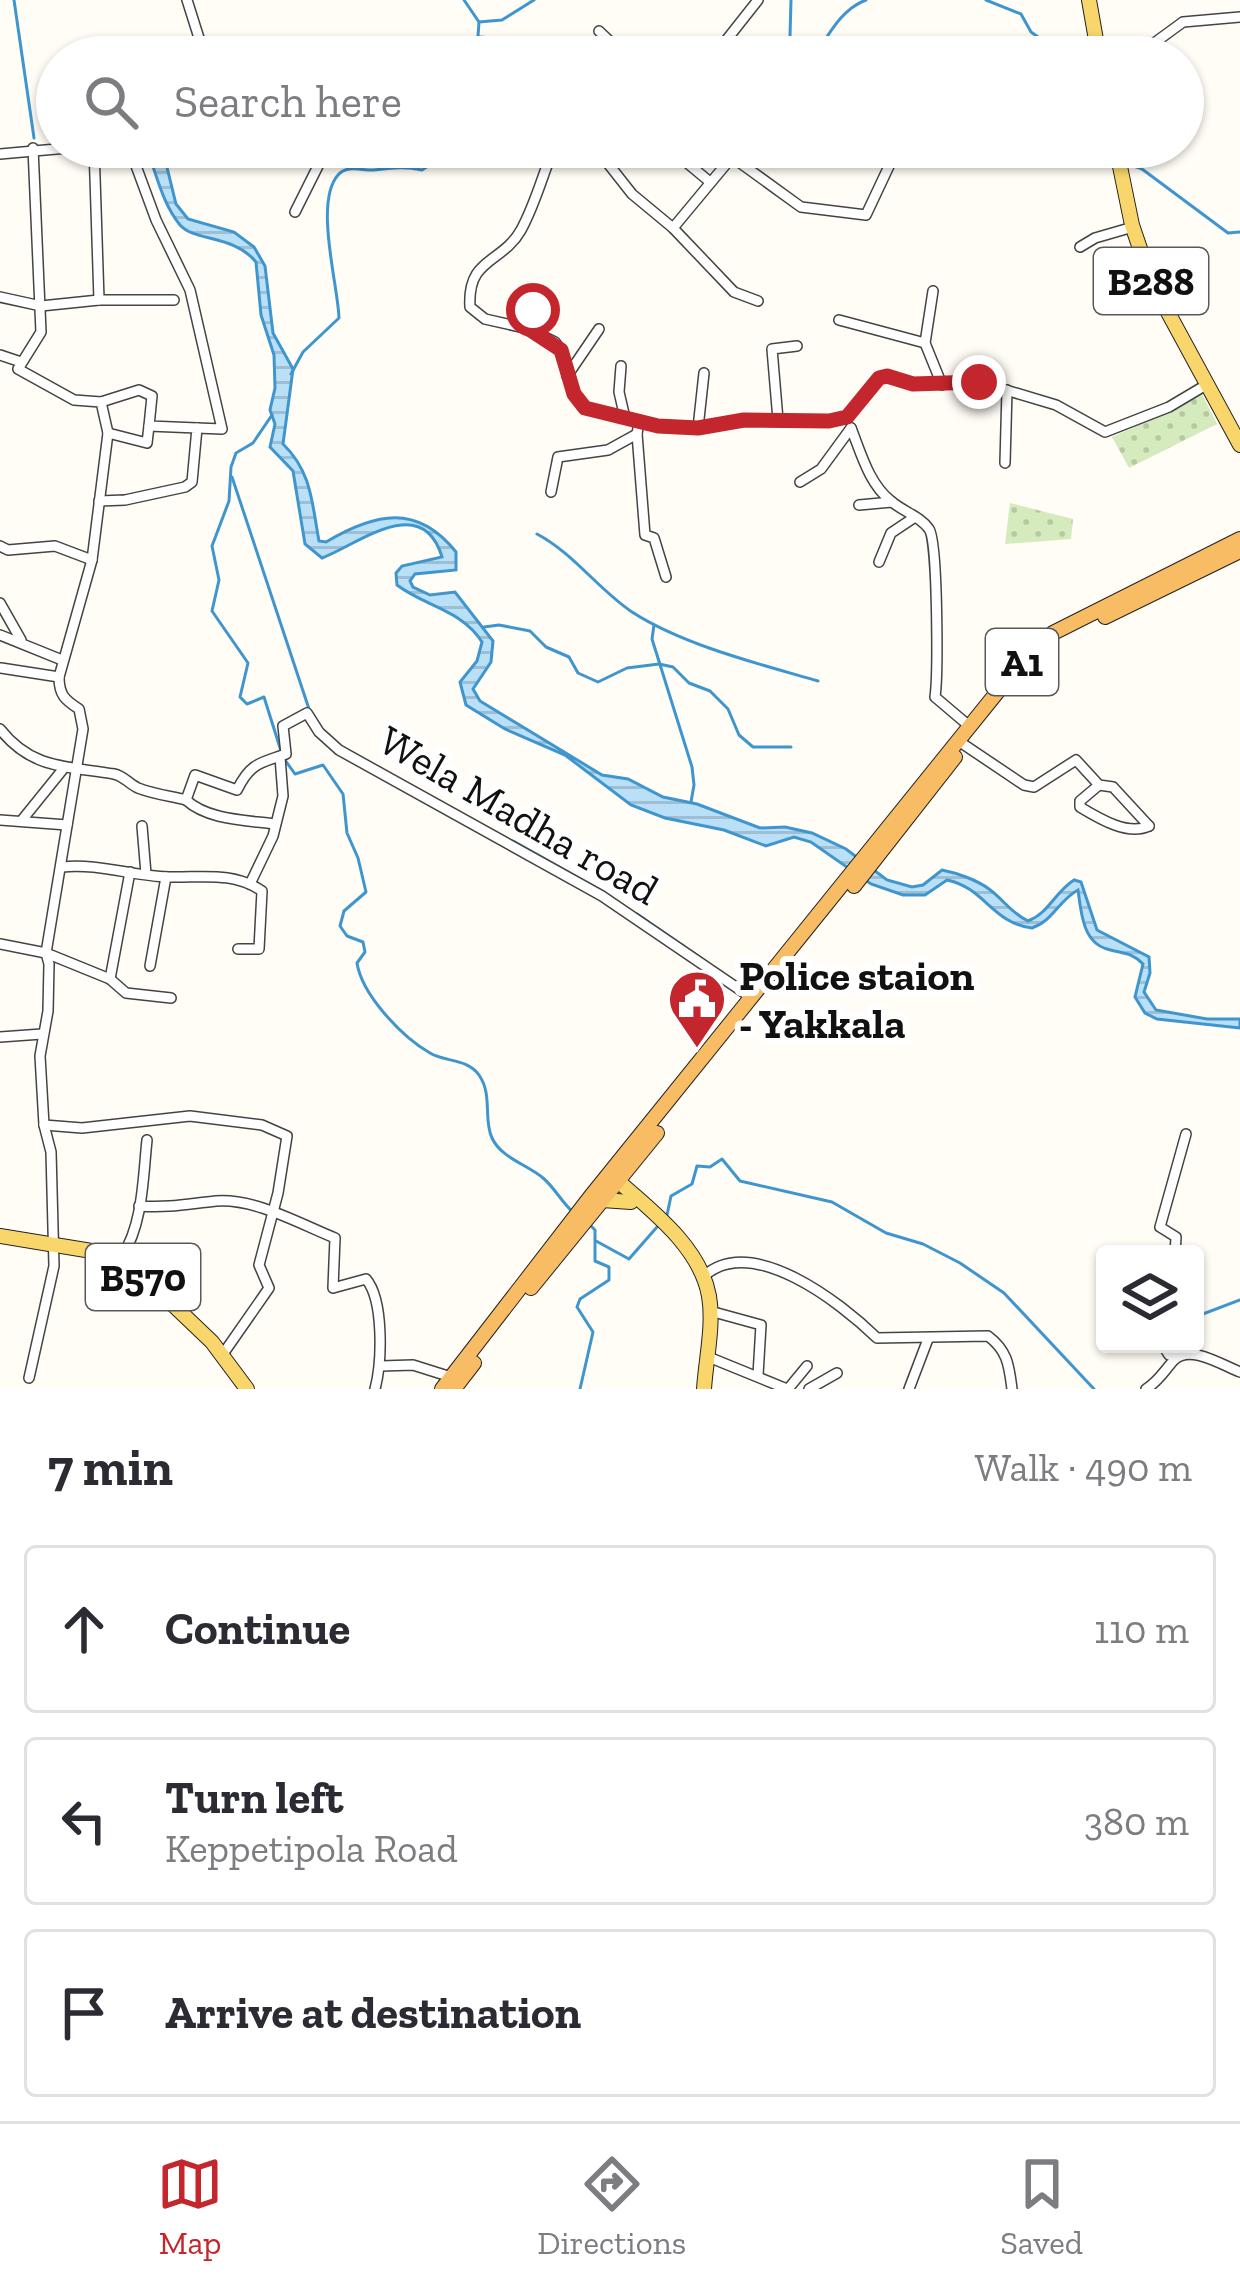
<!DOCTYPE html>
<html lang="en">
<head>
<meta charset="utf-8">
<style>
	body { margin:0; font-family:"Zilla Slab",serif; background:#f7f7f7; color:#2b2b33 }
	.controls { position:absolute; right:36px; bottom:36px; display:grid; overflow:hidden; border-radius:12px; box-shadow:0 3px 9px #0004 }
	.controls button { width:108px; height:108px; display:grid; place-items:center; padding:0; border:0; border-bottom:3px solid #e1e1e2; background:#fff; color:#2b2b33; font:60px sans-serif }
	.stop { position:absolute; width:36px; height:36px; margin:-27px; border:9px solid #c4262e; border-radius:50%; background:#fff }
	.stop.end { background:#c4262e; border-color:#fff; box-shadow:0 3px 12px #0008 }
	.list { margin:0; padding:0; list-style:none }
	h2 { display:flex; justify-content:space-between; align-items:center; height:156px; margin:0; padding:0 48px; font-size:51px }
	h2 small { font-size:39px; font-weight:400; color:#7c7c81 }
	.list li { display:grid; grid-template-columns:78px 1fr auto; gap:36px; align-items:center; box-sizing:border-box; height:168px; margin:0 24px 24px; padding:0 24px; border:3px solid #e1e1e2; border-radius:12px }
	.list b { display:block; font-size:45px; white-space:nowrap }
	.list p { margin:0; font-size:39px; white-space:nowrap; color:#7c7c81 }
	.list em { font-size:39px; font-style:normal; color:#7c7c81 }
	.icon { flex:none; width:66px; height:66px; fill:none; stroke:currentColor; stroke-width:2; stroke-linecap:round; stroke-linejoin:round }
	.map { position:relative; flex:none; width:1240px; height:1389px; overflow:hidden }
	.search { position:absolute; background:#fff; box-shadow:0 3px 9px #0004; left:36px; right:36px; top:36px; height:132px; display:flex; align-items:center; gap:30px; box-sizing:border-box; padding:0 42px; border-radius:66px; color:#7c7c81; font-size:45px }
	.sheet { height:732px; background:#fff }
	nav { display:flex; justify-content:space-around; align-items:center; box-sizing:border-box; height:168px; border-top:3px solid #e1e1e2; background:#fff; font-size:33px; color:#7c7c81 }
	nav a { display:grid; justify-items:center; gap:6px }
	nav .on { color:#c4262e }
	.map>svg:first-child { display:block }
	.park { fill:url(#park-dots) }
	.water { fill:url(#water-rules); stroke:#3f96cf; stroke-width:3 }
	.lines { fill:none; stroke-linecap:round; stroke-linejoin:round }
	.stream { stroke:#3f96cf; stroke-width:3 }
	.minor-casing { stroke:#444; stroke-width:12 }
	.primary-casing { stroke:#222; stroke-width:16 }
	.trunk-casing { stroke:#222; stroke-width:16 }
	.minor { stroke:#fff; stroke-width:9 }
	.primary { stroke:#f9d66b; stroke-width:14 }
	.trunk { stroke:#f7bc64; stroke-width:14 }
	.route { stroke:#c4262e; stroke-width:15 }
	.labels { text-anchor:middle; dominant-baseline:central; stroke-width:12; stroke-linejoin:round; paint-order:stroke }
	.shield { fill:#fff; stroke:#585858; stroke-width:3 }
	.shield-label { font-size:39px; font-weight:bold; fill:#111 }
	.street-label { font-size:42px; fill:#111; stroke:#fff }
	.poi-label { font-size:42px; font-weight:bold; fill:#111; stroke:#fff; text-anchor:start }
</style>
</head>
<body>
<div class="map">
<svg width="1240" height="1389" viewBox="0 0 1240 1389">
	<defs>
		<pattern id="park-dots" width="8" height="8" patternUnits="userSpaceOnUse" patternTransform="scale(3)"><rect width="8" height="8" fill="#d5ebbd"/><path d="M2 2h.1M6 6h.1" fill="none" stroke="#b6c8a1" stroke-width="1.8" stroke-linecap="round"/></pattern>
		<pattern id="water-rules" width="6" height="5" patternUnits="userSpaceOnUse" patternTransform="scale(3)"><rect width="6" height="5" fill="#b9e0f7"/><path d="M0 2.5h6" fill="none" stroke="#9ebfd3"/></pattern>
	</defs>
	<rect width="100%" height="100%" fill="#fffdf5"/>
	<g class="park">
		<path d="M1201 392 1217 424 1129 468 1112 437 1160 416Z"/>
		<path d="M1010 503 1073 519 1071 539 1005 544Z"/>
	</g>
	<path class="water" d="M146 147H162L176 204 188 219 234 232 254 247 265 266 273 333 293 369 283 444C312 472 312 504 319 541L326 542C375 513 417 503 456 552V570L415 574 410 581 413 587 430 595 455 592 493 641 491 662 473 689 480 701 602 775 628 779 663 797 697 804 760 828 785 827 812 833 846 849 887 880 912 887 923 885 942 870C957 873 977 880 989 889 1004 900 1011 913 1028 921 1049 913 1055 892 1074 880L1081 882 1097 930 1149 957 1150 973 1144 992 1156 1010 1207 1019H1240V1028L1157 1019 1145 1013 1135 997 1143 964C1132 952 1123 954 1107 949 1082 942 1081 910 1078 890 1059 900 1053 921 1032 928 992 923 985 888 947 880L925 895H903L871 884 811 842 794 837 766 846 724 830 665 818 631 805 565 755 505 729 466 705 460 682 477 661 482 642C462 610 426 607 397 585L396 573 402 566 442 557C422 491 357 545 322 558L305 544 293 471 270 447 275 424 270 410 275 388 274 355 261 315 256 262C233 234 195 242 180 225 162 203 157 175 146 147Z"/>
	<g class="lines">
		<g class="stream">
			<path d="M14 0 34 138"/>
			<path d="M464 0 479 22"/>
			<path d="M791 0 790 36 797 57"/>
			<path d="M986 0 1021 14 1031 32 1052 47 1056 57"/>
			<path d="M478 36 479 22 502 20 534 0"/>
			<path d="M480 46 481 57"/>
			<path d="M814 57C828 36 841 9 866 0"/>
			<path d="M1105 147 1113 157"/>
			<path d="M1126 163 1142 169 1228 233 1240 232"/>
			<path d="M291 374 303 352 339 318C338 285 314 202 338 175 347 164 363 171 374 170 392 168 404 166 422 170L442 157 446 147"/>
			<path d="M272 415 253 443 236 453 231 467 229 501 212 546 219 580 212 611 248 663 240 697 247 704 264 697 281 751"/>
			<path d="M232 477 310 712"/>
			<path d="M537 534C573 553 599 590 632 612 683 645 759 664 818 681"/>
			<path d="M654 625 652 639 692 767 694 785 691 802"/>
			<path d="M484 627 499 625 530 631 546 647 569 657 578 673 598 682 627 668 659 664 673 667 689 683 710 691 728 709 739 735 753 747H791"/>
			<path d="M285 760 295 774 323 765 343 794 347 833 358 858 366 892 344 911 340 926 347 936 363 942 365 952 357 963C362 995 402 1037 430 1053 444 1062 467 1058 479 1075 493 1095 483 1119 492 1138 501 1158 528 1165 543 1178 555 1188 562 1203 574 1213"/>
			<path d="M513 841 604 892"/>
			<path d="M637 914 708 963"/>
			<path d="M667 1215 671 1196 692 1184 697 1166 710 1167 722 1159 740 1181 832 1202 886 1233 923 1244 960 1263 1004 1293 1094 1389"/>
			<path d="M596 1241 629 1259 657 1227"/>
			<path d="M1195 1317 1240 1300"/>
			<path d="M580 1389 593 1332 577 1307 580 1299 609 1280V1267L595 1261V1230L591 1226"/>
		</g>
		<defs>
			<g id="minor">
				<path d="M187 0 205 57"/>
				<path d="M599 31 617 48"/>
				<path d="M448 57C477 29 499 46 532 57"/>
				<path d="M613 57 624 43 703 57"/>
				<path d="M713 57 758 0"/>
				<path d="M1135 57 1183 22 1240 17"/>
				<path d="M94 147 99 300H174"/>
				<path d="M123 147 132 155 156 220 190 290 222 429 197 428"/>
				<path d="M242 147 253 162 271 147"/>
				<path d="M554 147C543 174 535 205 521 230 502 264 467 257 470 307L485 319 529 329 555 342 561 350 574 394 585 408 658 426 698 428 744 420 829 421 847 417 879 378 887 376 912 384 979 382 1056 405 1105 432 1169 407 1206 385"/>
				<path d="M595 147 632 194 673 228"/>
				<path d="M668 147 710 182"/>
				<path d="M0 154 79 147"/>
				<path d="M295 212 318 166 322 147"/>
				<path d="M1080 247 1095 238 1133 227"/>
				<path d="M933 291 925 343 942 385"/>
				<path d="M0 297 41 306 99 300"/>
				<path d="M758 301 734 292 673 228 732 157 801 207 866 215 898 147"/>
				<path d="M839 320 925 343"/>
				<path d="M529 329 534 303"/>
				<path d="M0 355 21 362"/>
				<path d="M621 366 619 392 625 418"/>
				<path d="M567 376 599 329"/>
				<path d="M778 420 772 349 797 346"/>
				<path d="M639 422 637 434 645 535 654 538 666 577"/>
				<path d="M698 428 704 373"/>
				<path d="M851 428C861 453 869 484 891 501 902 511 920 516 929 529 938 541 938 676 935 697L968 725"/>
				<path d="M108 433 147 443 149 426"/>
				<path d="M1005 463 1007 390"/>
				<path d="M800 482 821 469 851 428"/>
				<path d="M551 492 558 457 608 450 637 434"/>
				<path d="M99 501 125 500 185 487 192 482 197 428 149 426 152 396 139 390 101 402"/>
				<path d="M859 505 892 502"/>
				<path d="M0 546 8 550 55 546 92 560"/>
				<path d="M879 562 891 533 915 517"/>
				<path d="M0 603 21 640"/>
				<path d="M0 635 62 660"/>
				<path d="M1 668 59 677"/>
				<path d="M0 729C32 770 68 766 114 774 124 776 129 784 138 788 153 794 170 796 186 800 208 820 245 820 274 824"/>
				<path d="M957 740 1024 785 1034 787 1076 760 1099 785 1113 787 1149 826"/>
				<path d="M1099 785 1080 801V807C1100 819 1128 836 1149 826"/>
				<path d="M186 800 195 775 237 790C251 762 261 763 286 754L283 726 307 713 319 732 339 750 602 896 752 998"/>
				<path d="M0 820 67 825"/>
				<path d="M22 820 64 768"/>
				<path d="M142 826 146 874"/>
				<path d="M62 867C98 863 133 876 168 877 202 878 232 871 262 891L259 949H238"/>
				<path d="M250 884 273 836 283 796 280 757"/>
				<path d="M0 944 46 953 110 979 126 993 171 998"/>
				<path d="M150 966 166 877"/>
				<path d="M110 979 130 872"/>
				<path d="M0 1037 42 1034"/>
				<path d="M44 1125 82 1128 190 1116 262 1125 287 1136 278 1193 259 1265 269 1288 223 1354"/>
				<path d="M139 1206C170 1208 187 1204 216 1201 255 1198 300 1224 335 1238L333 1288 366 1279C384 1300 382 1362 375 1389"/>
				<path d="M1175 1254 1176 1237 1160 1227 1186 1134"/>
				<path d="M122 1256C143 1225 143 1177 147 1140"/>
				<path d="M703 1277C751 1232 841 1303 877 1338L988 1336C1008 1351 1009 1366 1012 1389"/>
				<path d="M710 1311 761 1325 758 1375"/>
				<path d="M1162 1344 1169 1355H1178"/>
				<path d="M706 1356 787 1389"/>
				<path d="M381 1366 413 1365 451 1377"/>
				<path d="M29 1378 54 1266 51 1152 44 1125 40 1056 48 1011 49 964 46 953 83 729 79 709C65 700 59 695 59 677L92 560 108 433 101 402 74 400 18 369 41 332 33 148"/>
				<path d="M788 1389 807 1366"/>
				<path d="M809 1389 837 1373"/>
				<path d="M909 1389 928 1339"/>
				<path d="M1146 1389C1159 1381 1164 1371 1174 1360 1190 1344 1222 1365 1240 1372"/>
			</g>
			<g id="primary">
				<path d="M1089 0 1099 57"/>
				<path d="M1116 147 1132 225 1151 281 1240 445"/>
				<path d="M611 1175C647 1207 700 1245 709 1296 714 1325 706 1359 704 1389"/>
				<path d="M602 1200 631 1202"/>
				<path d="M0 1236 122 1256 212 1342 247 1389"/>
			</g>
			<g id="trunk">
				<path d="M1105 617 1240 551"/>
				<path d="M854 886 955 757"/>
				<path d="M531 1288 657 1133"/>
				<path d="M442 1389 591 1196 1024 659 1053 633 1240 539"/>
				<path d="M454 1389 474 1363"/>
			</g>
		</defs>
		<use href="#minor" class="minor-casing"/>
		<use href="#primary" class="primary-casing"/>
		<use href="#trunk" class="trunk-casing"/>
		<use href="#minor" class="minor"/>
		<use href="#primary" class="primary"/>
		<use href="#trunk" class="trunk"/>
	</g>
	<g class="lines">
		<path class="route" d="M533 310 529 329 561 350 574 394 585 408 658 426 698 428 744 420 829 421 847 417 879 378 887 376 913 384 979 382"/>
	</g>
	<defs>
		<symbol id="civic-pin" viewBox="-11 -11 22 30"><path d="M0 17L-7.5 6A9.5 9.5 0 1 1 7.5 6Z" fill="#c4262e" stroke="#fff"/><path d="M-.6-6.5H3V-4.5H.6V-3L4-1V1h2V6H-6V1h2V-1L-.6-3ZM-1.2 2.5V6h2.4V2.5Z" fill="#fff"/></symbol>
	</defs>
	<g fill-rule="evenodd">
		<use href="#civic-pin" x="664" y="966" width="66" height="90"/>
	</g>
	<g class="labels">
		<g class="shield">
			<rect x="1094" y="248" width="114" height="66" rx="9"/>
			<rect x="986" y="629" width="72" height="66" rx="9"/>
			<rect x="86" y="1244" width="114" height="66" rx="9"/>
		</g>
		<g class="shield-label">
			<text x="1151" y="281">B288</text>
			<text x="1022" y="662">A1</text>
			<text x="143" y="1277">B570</text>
		</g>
		<g class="street-label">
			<text transform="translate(519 815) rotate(30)">Wela Madha road</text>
		</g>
		<g class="poi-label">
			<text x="739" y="975">Police staion<tspan x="739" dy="48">- Yakkala</tspan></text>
		</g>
	</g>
</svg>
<div class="controls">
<button><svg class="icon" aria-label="layers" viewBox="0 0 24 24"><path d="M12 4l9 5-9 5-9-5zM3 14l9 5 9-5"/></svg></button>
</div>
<div class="stop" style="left:533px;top:310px"></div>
<div class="stop end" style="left:979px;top:382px"></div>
<div class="search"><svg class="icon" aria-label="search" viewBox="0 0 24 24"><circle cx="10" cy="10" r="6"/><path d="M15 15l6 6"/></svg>Search here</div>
</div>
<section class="sheet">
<h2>7 min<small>Walk · 490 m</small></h2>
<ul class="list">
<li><svg class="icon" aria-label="ahead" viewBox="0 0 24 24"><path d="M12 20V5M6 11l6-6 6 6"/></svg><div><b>Continue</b></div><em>110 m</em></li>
<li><svg class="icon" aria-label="left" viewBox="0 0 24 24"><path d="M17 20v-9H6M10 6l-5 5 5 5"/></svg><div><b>Turn left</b><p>Keppetipola Road</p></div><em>380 m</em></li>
<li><svg class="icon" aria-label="arrive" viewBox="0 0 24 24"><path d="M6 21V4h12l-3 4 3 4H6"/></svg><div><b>Arrive at destination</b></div></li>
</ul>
</section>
<nav>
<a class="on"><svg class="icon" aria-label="map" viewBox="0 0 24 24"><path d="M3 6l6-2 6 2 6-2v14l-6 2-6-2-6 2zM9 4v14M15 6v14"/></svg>Map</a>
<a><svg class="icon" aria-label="directions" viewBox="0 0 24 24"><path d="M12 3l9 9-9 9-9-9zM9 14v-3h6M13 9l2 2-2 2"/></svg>Directions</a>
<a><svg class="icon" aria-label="saved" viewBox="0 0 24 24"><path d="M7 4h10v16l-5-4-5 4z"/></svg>Saved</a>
</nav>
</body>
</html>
